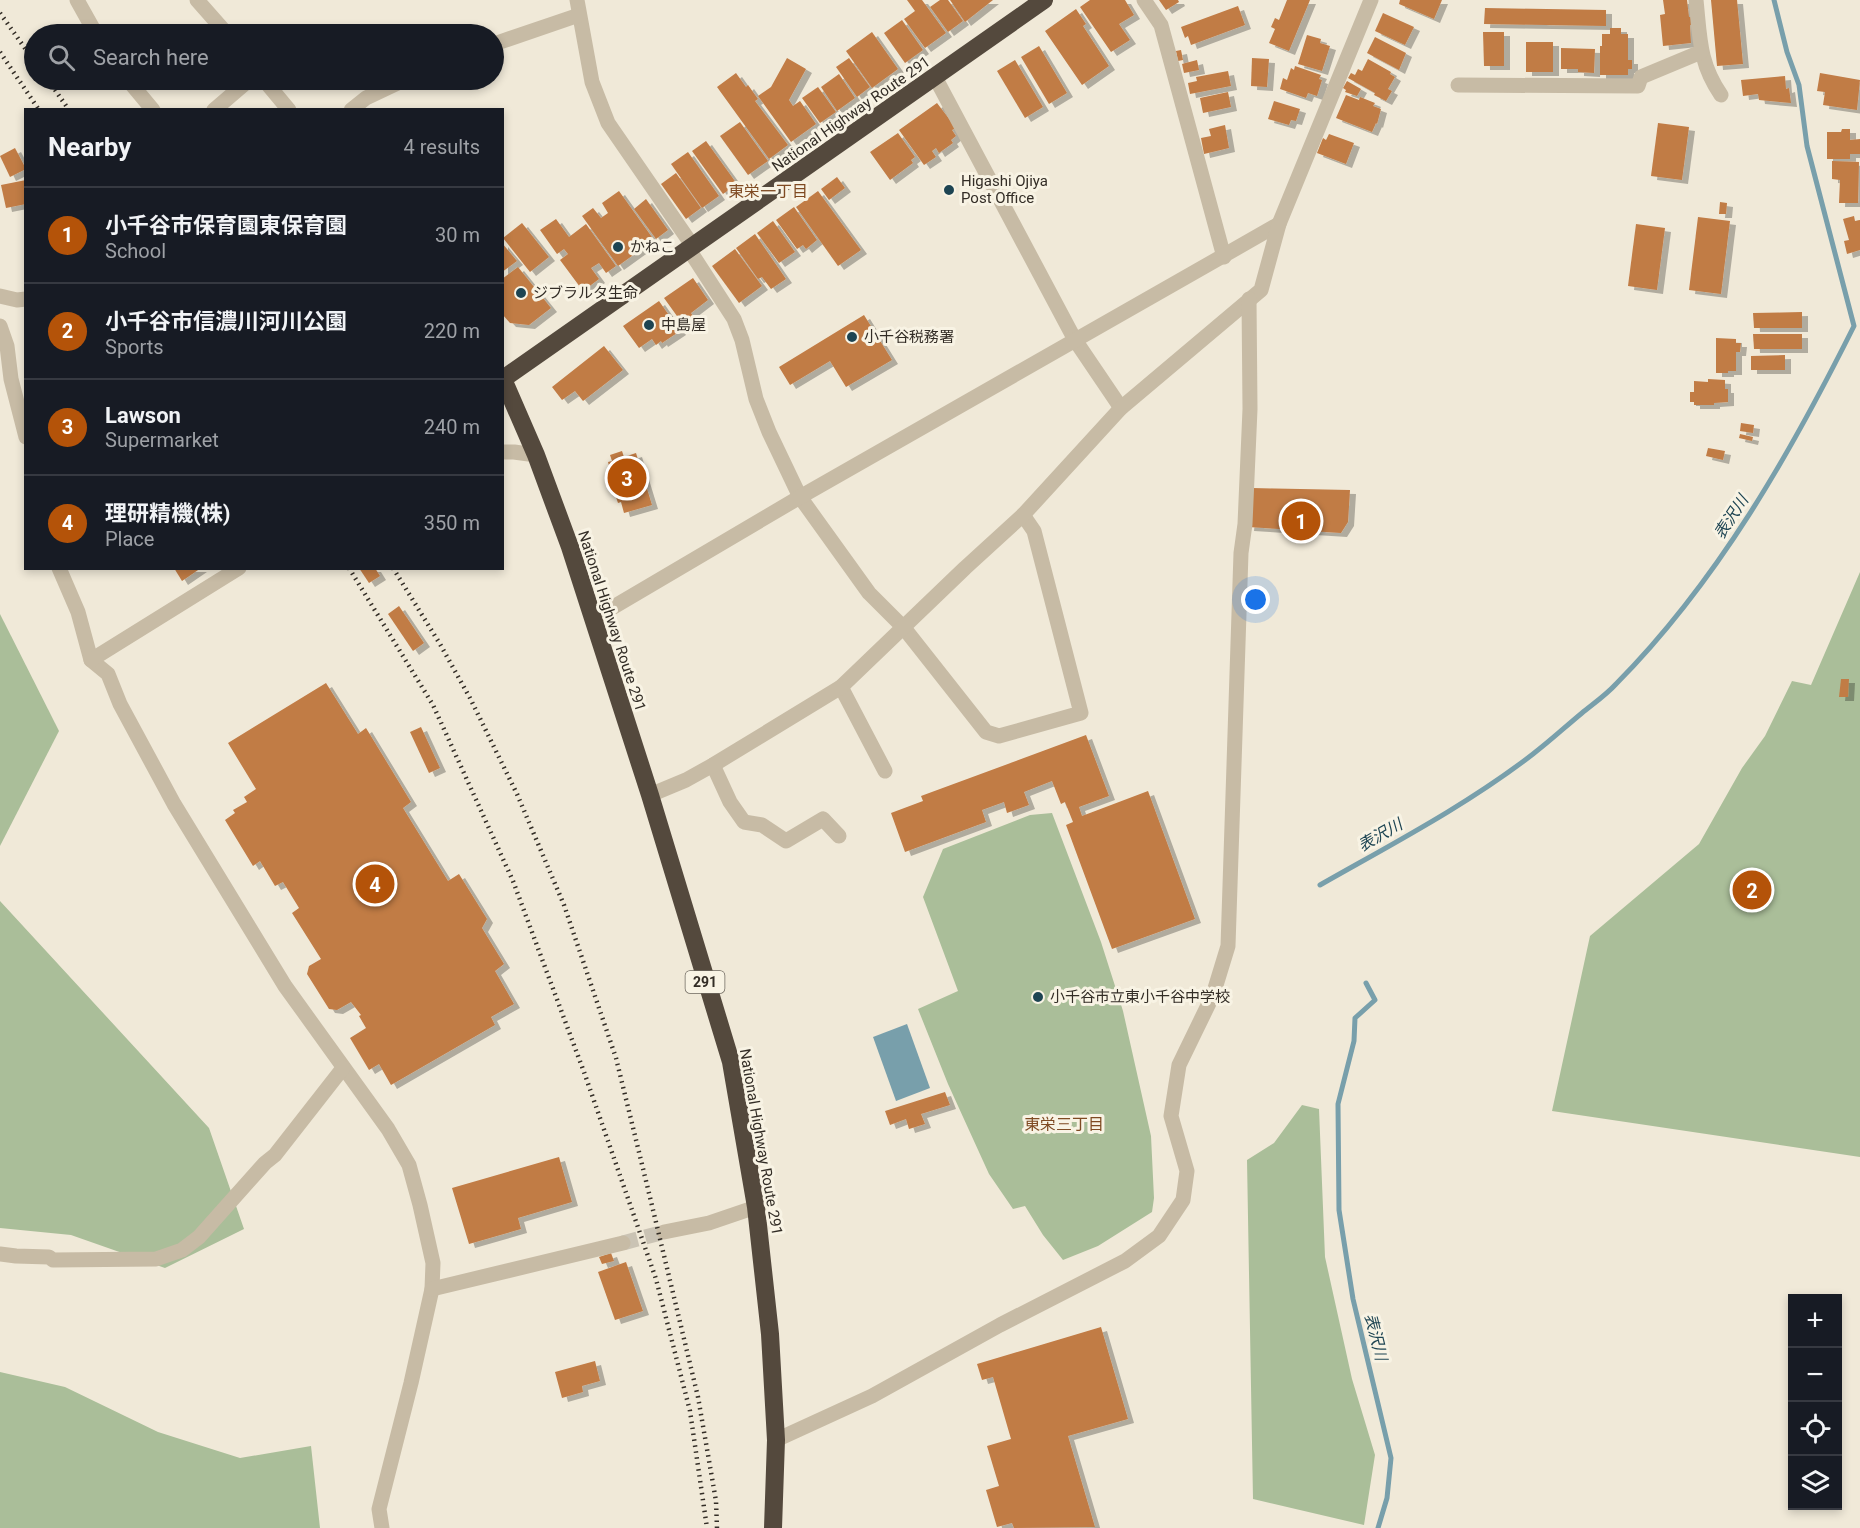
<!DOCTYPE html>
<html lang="en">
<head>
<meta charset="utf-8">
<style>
	body { margin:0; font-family:Roboto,"Noto Sans JP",sans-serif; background:#242831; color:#f1f3f6 }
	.controls { position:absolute; right:18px; bottom:18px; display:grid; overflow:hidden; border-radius:0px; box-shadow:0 3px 9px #0003 }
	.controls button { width:54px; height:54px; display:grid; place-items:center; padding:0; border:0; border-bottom:2px solid #363941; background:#171b24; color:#f1f3f6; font:30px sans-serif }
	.you { position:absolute; left:1256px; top:600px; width:21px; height:21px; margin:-15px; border:4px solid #fff; border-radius:50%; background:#1a73e8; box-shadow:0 0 0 9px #1a73e833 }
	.badge { display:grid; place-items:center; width:39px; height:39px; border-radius:50%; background:#b45309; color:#fff; font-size:20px; font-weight:700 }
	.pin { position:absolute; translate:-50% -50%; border:3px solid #fff; box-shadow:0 2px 6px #0006 }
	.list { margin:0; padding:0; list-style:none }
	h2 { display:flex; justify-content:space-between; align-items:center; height:78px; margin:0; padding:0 24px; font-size:26px }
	h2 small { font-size:20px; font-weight:400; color:#9ea1a6 }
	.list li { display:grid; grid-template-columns:39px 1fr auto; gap:18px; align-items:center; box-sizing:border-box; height:96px; padding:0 24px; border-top:2px solid #363941 }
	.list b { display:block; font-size:22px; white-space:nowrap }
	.list p { margin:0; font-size:20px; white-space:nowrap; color:#9ea1a6 }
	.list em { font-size:20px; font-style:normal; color:#9ea1a6 }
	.icon { flex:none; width:33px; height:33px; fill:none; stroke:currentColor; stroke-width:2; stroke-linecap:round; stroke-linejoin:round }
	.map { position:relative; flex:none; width:1860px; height:1528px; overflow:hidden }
	.search { position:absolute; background:#171b24; box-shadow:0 3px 9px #0003; left:24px; top:24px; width:480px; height:66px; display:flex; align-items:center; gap:15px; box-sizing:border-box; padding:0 21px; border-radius:33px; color:#9ea1a6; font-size:22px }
	.panel { position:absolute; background:#171b24; box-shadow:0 3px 9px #0003; left:24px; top:108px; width:480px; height:462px; border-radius:0px }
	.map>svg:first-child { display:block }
	.green { fill:#aabe99 }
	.water { fill:#789fab }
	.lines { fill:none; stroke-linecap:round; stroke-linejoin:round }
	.stream { stroke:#789fab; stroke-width:5 }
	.building { fill:#c17b45; filter:url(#shadow) }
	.minor-tunnel { stroke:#cac3b4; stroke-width:15; stroke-dasharray:15 8; stroke-linecap:butt }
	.minor { stroke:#c7bba5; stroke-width:15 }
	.highway { stroke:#54493d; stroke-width:18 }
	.rail { stroke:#332d26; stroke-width:4.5; stroke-dasharray:1.5 4.5; stroke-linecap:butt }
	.poi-dot { fill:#1d4452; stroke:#f8f3e4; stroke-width:2 }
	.labels { text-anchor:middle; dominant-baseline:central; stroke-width:6; stroke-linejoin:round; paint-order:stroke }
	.shield { fill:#f8f3e4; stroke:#6e685f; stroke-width:1.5 }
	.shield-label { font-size:14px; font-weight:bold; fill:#332d26 }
	.street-label { font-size:15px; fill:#332d26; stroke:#f8f3e4 }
	.poi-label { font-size:15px; fill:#332d26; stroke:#f8f3e4; text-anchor:start }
	.neighbourhood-label { font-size:16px; fill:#7f4a22; stroke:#f8f3e4 }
	.water-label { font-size:16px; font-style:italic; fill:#1d4452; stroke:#f8f3e4 }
</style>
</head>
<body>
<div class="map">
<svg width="1860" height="1528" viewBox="0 0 1860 1528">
	<defs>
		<filter id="shadow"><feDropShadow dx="6" dy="4" stdDeviation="0" flood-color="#0004"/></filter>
	</defs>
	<rect width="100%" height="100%" fill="#f0e9d8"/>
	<g class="green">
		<path d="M1860 572V1157L1552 1111 1590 936 1699 844 1742 768 1765 736 1792 681 1811 685Z"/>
		<path d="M0 614 59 731 0 846Z"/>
		<path d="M1052 813 1101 942 1123 1011 1151 1136 1154 1198 1152 1212 1098 1246 1063 1260 1043 1235 1025 1206 1013 1209 989 1174 948 1084 918 1009 958 991 923 897 943 849 1030 815Z"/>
		<path d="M0 901 209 1128 244 1229 165 1268 71 1235 0 1228Z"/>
		<path d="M1302 1105 1319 1109 1325 1257 1352 1379 1375 1455 1364 1525 1253 1499 1247 1160 1274 1143Z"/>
		<path d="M0 1372 65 1387 158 1432 240 1458 311 1446 320 1528H0Z"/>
	</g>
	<path class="water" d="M907 1024 930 1088 896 1101 873 1037Z"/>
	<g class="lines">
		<g class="stream">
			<path d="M1320 885C1392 844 1467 805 1533 754 1550 741 1565 727 1582 713 1593 704 1606 695 1616 684 1718 581 1790 454 1854 326L1807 146 1799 85 1787 52 1774 0"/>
			<path d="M1366 983 1375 1000 1355 1018 1354 1041 1338 1104 1339 1210 1353 1299 1391 1458 1387 1498 1378 1528"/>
		</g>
	</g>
	<g class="building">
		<path d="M907 0H922L946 33 925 48 904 19 915 11Z"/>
		<path d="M940 0H948L963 21 948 32 930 7Z"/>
		<path d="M950 0H993L965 22Z"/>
		<path d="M1090 0H1125L1134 15 1119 24 1130 40 1111 52 1080 7Z"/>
		<path d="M1159 0H1178L1179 2 1166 10Z"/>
		<path d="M1287 0H1310L1289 51 1269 43 1275 29 1271 27 1275 18 1279 20Z"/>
		<path d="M1400 0H1442L1434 19 1399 4Z"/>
		<path d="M1663 0H1687L1689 17H1691L1692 25H1690L1691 43 1663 46 1660 15 1665 14Z"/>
		<path d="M1711 0H1737L1743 64 1717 66Z"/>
		<path d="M1238 6 1245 25 1191 45 1188 36 1185 38 1181 27Z"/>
		<path d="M1485 8 1606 10V26L1484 24Z"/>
		<path d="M1076 9 1086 24 1083 26 1109 66 1082 85 1045 31Z"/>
		<path d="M1383 13 1414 27 1405 45 1375 31Z"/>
		<path d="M902 20 923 50 905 63 884 33Z"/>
		<path d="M1610 28H1621V34H1628V60H1632V69H1628V75H1600V46H1602V34H1610Z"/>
		<path d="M872 32 898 69 872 88 846 51Z"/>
		<path d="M1483 32H1504V66H1484Z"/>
		<path d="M1307 35 1321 39 1320 43 1330 46 1322 71 1298 64Z"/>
		<path d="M1375 37 1406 53 1399 70 1367 53Z"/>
		<rect x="1526" y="42" width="27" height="30"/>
		<path d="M1039 46 1067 93 1049 104 1021 57Z"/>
		<path d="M1561 48 1595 49 1594 73 1578 72V69H1561Z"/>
		<path d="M1181 50 1183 60 1178 61 1176 51Z"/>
		<path d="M787 58 806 69 789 100 793 106 800 101 816 124 791 142 758 96 771 87Z"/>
		<path d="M849 58 870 87 857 97 836 67Z"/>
		<path d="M1252 58 1269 59 1267 87 1251 86Z"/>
		<path d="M1368 59 1391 72 1390 74 1395 77 1388 89 1392 91 1386 101 1374 95 1375 93 1348 78 1351 73 1355 75 1358 69 1362 71Z"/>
		<path d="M1015 60 1043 107 1025 118 997 71Z"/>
		<path d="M1197 60 1199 70 1184 73 1182 64Z"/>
		<path d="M1295 66 1321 75 1319 79 1322 80 1317 96 1308 93 1306 98 1280 89 1283 78 1287 80 1291 68 1294 70Z"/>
		<path d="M1228 71 1231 86 1190 94 1188 83 1197 81 1196 77Z"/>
		<path d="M736 73 746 87 748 85 758 99 755 101 788 145 769 159 717 87Z"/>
		<path d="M1820 73 1860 80 1857 110 1823 105 1825 92 1817 91Z"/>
		<path d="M839 74 855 98 837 111 821 87Z"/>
		<path d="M1785 76 1786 89 1789 88 1791 103 1759 100 1758 94 1743 96 1741 80Z"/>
		<path d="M1347 81 1361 89 1357 96 1345 92 1346 90 1343 88Z"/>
		<path d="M818 87 836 112 820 123 802 98Z"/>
		<path d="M1228 92 1231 107 1203 113 1200 98Z"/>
		<path d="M1346 95 1359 100 1360 97 1375 103 1373 106 1381 109 1377 124 1376 123 1372 132 1336 118Z"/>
		<path d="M1274 101 1300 109 1296 121 1291 120 1289 125 1268 119Z"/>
		<path d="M937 103 956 128 952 130 956 136 951 140 953 143 939 153 936 148 932 151 936 157 924 165 899 130Z"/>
		<path d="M740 122 768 161 748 175 720 136Z"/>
		<path d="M1658 123 1689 127 1682 180 1651 176Z"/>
		<path d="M1225 125 1229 148 1204 154 1201 138 1211 136 1209 129Z"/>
		<path d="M1842 129H1850V140L1860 139V154H1850V159H1827V132H1841Z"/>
		<path d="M898 133 915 157 911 160 913 163 890 180 870 152Z"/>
		<path d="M1329 134 1354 143 1346 164 1317 153 1323 138 1326 140Z"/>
		<path d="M706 141 737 184 723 194 692 151Z"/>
		<path d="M15 148 26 169 10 177 0 156Z"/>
		<path d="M688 152 719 196 702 208 671 164Z"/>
		<path d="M1832 161 1859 162 1858 203H1839L1840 180 1832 179Z"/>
		<path d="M676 173 701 208 686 219 661 184Z"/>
		<path d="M837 177 845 188 829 200 821 189Z"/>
		<path d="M26 180V204L6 208 1 185Z"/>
		<path d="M619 191 654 240 618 266 582 216 593 208 601 218 608 213 602 203Z"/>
		<path d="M818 191 861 250 838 266 796 207Z"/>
		<path d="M646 199 668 230 656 239 634 209Z"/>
		<path d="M1720 202 1727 203 1726 214H1719Z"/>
		<path d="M794 207 817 240 806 249 803 245 797 249 776 220Z"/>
		<path d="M1854 216 1855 221 1860 220V250L1847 254 1844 241 1849 240 1843 219Z"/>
		<path d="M1698 217 1730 221 1721 294 1689 290Z"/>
		<path d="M556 219 569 237 586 224 616 266 606 273 599 263 591 268 599 279 583 291 560 260 568 254 564 249 557 254 540 230Z"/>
		<path d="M773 221 795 252 779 263 757 233Z"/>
		<path d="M522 223 549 257 530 272 503 238Z"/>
		<path d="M1636 224 1665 228 1657 290 1628 286Z"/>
		<path d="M755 234 786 279 771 289 762 277 758 279 736 248Z"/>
		<path d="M502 243 517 261 502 272Z"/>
		<path d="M735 249 762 286 739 303 712 266Z"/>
		<path d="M518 267 551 308 529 325 510 323 502 314V279Z"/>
		<path d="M693 278 708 300 691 313 693 316 682 323 664 298Z"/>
		<path d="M659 301 680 331 662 343 661 341 656 345 652 339 639 348 623 326Z"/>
		<path d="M1802 312V328H1754L1753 313Z"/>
		<path d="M864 315 892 360 846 387 830 361 790 385 779 367Z"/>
		<path d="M1753 334H1802V349H1754Z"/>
		<path d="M1716 338 1736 339V343H1741L1740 352H1736V371H1728V373H1716Z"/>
		<path d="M604 346 623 370 583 401 575 391 562 400 552 387Z"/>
		<path d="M1785 355V370H1751V356Z"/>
		<path d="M1708 379 1725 380V389H1728V402L1714 403V405H1694V402H1690V392H1694V381L1708 382Z"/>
		<path d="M1741 423 1754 425 1753 433 1740 431Z"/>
		<path d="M1740 434 1753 437 1752 441 1739 438Z"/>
		<path d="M1708 448 1725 451 1723 460 1706 456Z"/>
		<path d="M622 451 624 457 636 453 652 505 624 513 621 502 618 503 615 494H617L608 462 612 461 610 455Z"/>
		<path d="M1252 488 1350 490 1348 522 1341 533 1248 527Z"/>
		<path d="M174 568H201L182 581Z"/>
		<path d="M359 568H375L380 576 369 583Z"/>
		<path d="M399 606 424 643 413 651 388 614Z"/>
		<path d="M1841 679H1849L1848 697H1839Z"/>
		<path d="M326 683 358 734 366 728 411 802 403 808 448 881 459 874 487 919 482 928 504 964 495 971 514 1004 491 1017 495 1025 391 1085 379 1064 369 1070 350 1038 366 1028 359 1016 361 1015 351 1002 337 1010 329 1009 307 974 309 966 321 959 292 913 299 908 283 882 275 886 260 861 253 866 225 820 235 813 233 810 247 802 244 797 256 789 228 743Z"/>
		<path d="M421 727 440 768 429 773 410 732Z"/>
		<path d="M1086 735 1109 796 1079 807 1082 816 1148 791 1195 919 1112 949 1066 825 1073 822 1065 802 1061 804 1052 781 1024 792 1029 805 1007 813 1004 802 982 810 986 822 905 852 891 813 923 801 921 796Z"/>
		<path d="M945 1092 950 1105 921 1114 925 1124 909 1129 906 1119 890 1125 885 1111Z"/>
		<path d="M559 1157 572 1202 518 1218 521 1229 469 1244 452 1188Z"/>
		<path d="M611 1253 614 1261 602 1264 599 1257Z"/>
		<path d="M626 1262 643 1311 615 1320 598 1272Z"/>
		<path d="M1101 1327 1128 1419 1068 1436 1095 1527 1014 1528 1012 1523 997 1527 986 1490 999 1486 987 1446 1011 1439 993 1377 982 1380 977 1364Z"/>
		<path d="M595 1361 600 1381 582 1386 583 1392 562 1398 555 1372Z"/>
	</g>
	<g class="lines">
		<path class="minor-tunnel" d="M623 1243 664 1232"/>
		<g class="minor">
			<path d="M77 0 96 34"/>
			<path d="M197 0 227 34"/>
			<path d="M577 0 592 82 608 123 692 245"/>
			<path d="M1144 0 1161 25 1224 257"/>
			<path d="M1696 0C1700 38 1699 63 1721 95"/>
			<path d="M494 44 579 15"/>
			<path d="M935 77 1075 340 1121 408"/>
			<path d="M128 80 153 110"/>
			<path d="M264 80 289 110"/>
			<path d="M1458 85 1638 86 1641 77 1701 52"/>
			<path d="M214 110 249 80"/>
			<path d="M351 110 366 98 404 80"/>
			<path d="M688 248 734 319 742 340 756 399 769 432 800 497 869 593 904 628 986 732 999 736 1081 713 1034 531 1023 515"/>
			<path d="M0 296 17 300 26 299"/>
			<path d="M0 326 7 346 11 379 26 437"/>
			<path d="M502 452H514L536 455"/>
			<path d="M59 568 78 612 91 660 108 674 120 704 174 804 285 986 388 1129 409 1165 420 1205 433 1263 432 1289 411 1383 379 1509 382 1528"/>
			<path d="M593 619 800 497 1279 224"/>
			<path d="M91 660 239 568"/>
			<path d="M841 687 885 771"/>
			<path d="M713 765 730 802 744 822 762 825 786 841 823 819 839 836"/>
			<path d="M650 795 686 780 713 765 841 687 965 568 1023 515 1121 408 1261 290 1279 224 1371 0"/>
			<path d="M664 1232 709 1223 756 1207"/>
			<path d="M0 1254 16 1256 49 1257 53 1260 156 1259 182 1250 199 1237 265 1163 275 1155 343 1068"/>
			<path d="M432 1289 623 1243"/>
			<path d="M776 1440 872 1396 1000 1325 1125 1261 1159 1236 1183 1200 1187 1171 1171 1116 1179 1065 1213 995 1228 946 1241 553 1245 524 1250 409 1249 299"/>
		</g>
		<path class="highway" d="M773 1528 776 1440 770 1334 756 1207 731 1062 650 795 570 547 536 455 503 379 1044 0"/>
		<g class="rail">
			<path d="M0 13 34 61"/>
			<path d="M0 52 39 110"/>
			<path d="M48 80 69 110"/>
			<path d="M349 568 433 705 513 881 584 1072 656 1279 690 1411 707 1528"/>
			<path d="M393 568 440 644 470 698 517 794 564 905 616 1058 648 1189 698 1397 716 1501 717 1528"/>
		</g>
	</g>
	<g class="poi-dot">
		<circle cx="949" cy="190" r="6"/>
		<circle cx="618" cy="247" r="6"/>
		<circle cx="521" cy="293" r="6"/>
		<circle cx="649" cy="325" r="6"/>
		<circle cx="852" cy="337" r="6"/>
		<circle cx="1038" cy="997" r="6"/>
	</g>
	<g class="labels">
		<rect class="shield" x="685.5" y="971" width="39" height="22" rx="4.5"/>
		<g class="shield-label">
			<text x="705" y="982">291</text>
		</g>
		<g class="street-label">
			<text transform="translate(851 114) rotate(-35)">National Highway Route 291</text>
			<text transform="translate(612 621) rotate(72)">National Highway Route 291</text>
			<text transform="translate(761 1142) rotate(80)">National Highway Route 291</text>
		</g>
		<g class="poi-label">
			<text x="961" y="181">Higashi Ojiya<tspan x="961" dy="17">Post Office</tspan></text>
			<text x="630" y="247">かねこ</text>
			<text x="533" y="293">ジブラルタ生命</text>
			<text x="661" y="325">中島屋</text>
			<text x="864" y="337">小千谷税務署</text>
			<text x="1050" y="997">小千谷市立東小千谷中学校</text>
		</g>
		<g class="neighbourhood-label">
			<text x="768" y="191">東栄一丁目</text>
			<text x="1064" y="1124">東栄三丁目</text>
		</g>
		<g class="water-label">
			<text transform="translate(1731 517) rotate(-57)">表沢川</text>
			<text transform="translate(1380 835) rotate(-30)">表沢川</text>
			<text transform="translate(1376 1337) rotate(76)">表沢川</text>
		</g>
	</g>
</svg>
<div class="controls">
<button>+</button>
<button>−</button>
<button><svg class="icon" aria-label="locate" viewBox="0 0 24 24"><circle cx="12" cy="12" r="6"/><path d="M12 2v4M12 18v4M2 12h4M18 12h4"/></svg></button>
<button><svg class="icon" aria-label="layers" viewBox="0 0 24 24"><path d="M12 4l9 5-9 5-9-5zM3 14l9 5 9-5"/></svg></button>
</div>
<div class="you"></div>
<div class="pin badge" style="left:1301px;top:521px">1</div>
<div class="pin badge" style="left:1752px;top:890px">2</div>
<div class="pin badge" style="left:627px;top:478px">3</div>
<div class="pin badge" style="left:375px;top:884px">4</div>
<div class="search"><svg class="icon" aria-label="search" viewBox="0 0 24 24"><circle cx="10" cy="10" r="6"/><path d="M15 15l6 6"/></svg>Search here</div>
<section class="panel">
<h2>Nearby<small>4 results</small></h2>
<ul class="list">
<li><span class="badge">1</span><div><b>小千谷市保育園東保育園</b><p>School</p></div><em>30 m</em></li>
<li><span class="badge">2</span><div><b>小千谷市信濃川河川公園</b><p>Sports</p></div><em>220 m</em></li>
<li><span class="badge">3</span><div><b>Lawson</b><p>Supermarket</p></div><em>240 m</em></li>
<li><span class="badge">4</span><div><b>理研精機(株)</b><p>Place</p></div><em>350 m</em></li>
</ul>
</section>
</div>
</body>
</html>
